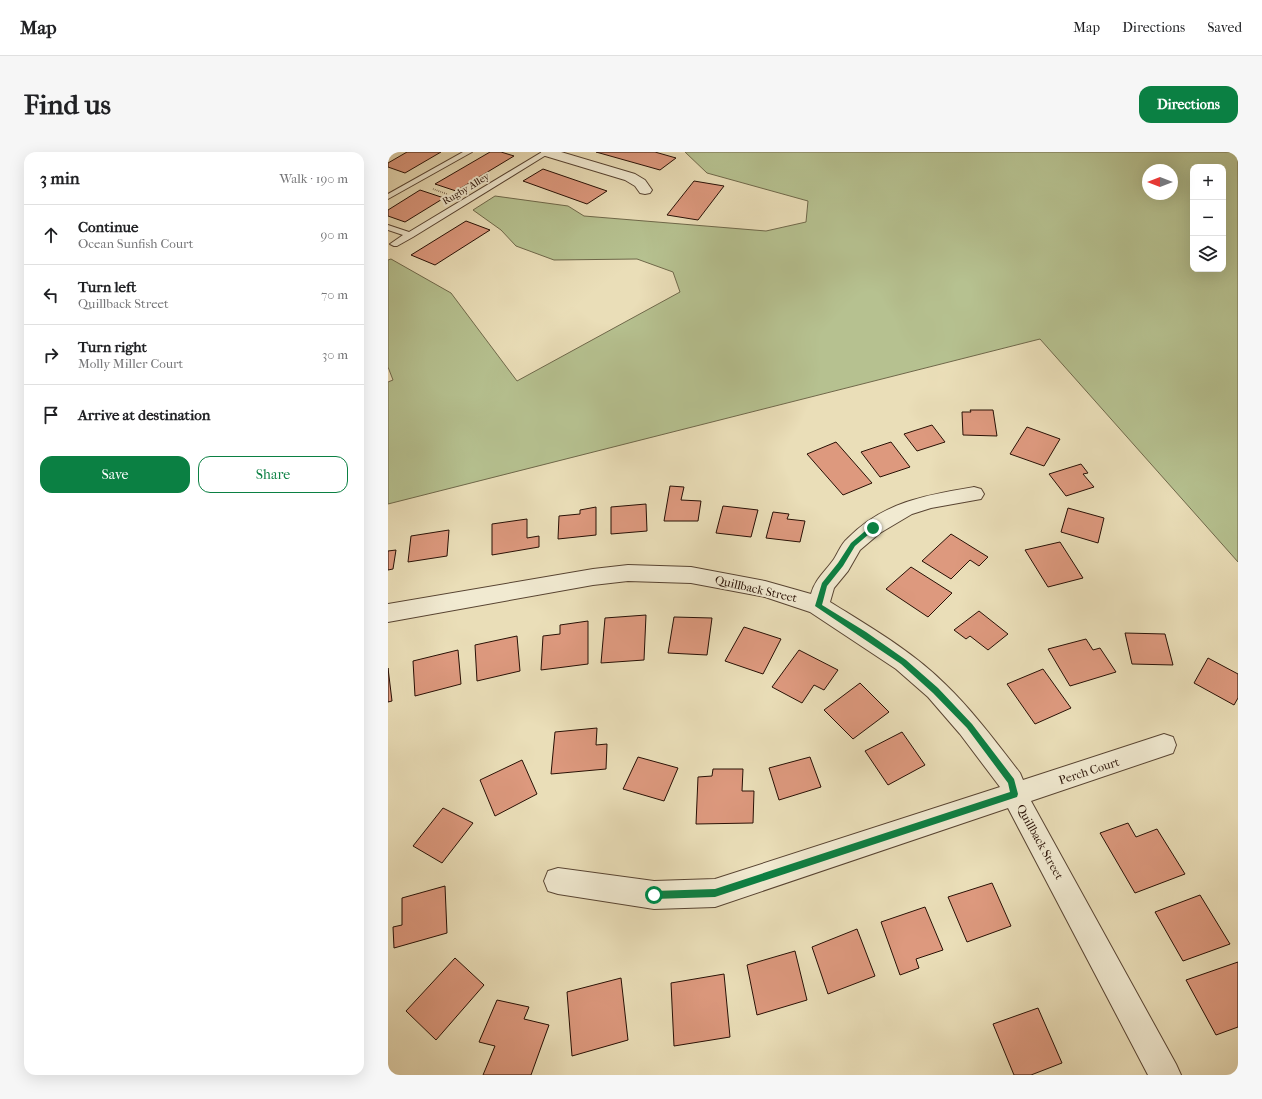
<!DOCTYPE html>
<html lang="en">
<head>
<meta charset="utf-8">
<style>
	body { margin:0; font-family:"IM FELL French Canon",serif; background:#f6f6f6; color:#202124 }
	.controls { position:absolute; right:12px; top:12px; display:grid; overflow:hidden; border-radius:8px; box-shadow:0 4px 16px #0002 }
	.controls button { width:36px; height:36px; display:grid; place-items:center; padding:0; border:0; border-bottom:1px solid #e0e0e0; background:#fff; color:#202124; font:20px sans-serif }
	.compass { position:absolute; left:754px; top:12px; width:36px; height:36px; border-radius:50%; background:#fff; box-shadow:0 4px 16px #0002; rotate:270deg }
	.stop { position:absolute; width:12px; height:12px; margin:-9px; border:3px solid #0b8043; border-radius:50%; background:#fff }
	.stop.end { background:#0b8043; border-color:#fff; box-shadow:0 1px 4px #0008 }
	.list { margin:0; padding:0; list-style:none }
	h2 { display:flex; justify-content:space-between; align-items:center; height:52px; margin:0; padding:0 16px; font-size:17px }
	h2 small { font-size:13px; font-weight:400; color:#757577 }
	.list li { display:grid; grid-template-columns:26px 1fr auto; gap:12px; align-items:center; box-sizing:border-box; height:60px; padding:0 16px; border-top:1px solid #e0e0e0 }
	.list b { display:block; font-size:15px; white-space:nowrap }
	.list p { margin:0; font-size:13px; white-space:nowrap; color:#757577 }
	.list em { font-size:13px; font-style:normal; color:#757577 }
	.actions { display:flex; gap:8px; padding:12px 16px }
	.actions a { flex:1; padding:9px 0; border:1px solid #0b8043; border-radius:12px; text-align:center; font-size:14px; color:#0b8043 }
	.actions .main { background:#0b8043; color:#fff }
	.icon { flex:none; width:22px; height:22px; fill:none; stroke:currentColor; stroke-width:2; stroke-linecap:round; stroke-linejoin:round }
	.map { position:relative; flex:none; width:850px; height:923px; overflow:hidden; border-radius:12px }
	header { display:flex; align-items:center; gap:24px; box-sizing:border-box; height:56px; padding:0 20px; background:#fff; border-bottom:1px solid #e0e0e0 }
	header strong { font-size:19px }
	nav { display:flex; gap:22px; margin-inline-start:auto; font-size:14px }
	.intro { display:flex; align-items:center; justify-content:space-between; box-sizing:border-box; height:96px; padding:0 24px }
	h1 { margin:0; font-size:28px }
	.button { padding:10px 18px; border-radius:12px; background:#0b8043; color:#fff; font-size:14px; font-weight:700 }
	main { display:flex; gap:24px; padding:0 24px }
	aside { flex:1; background:#fff; border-radius:12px; box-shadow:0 4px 16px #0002 }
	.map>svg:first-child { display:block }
	.green { fill:#b6c190; stroke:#6f684a; fill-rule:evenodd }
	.building { fill:#dd997e; stroke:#281005 }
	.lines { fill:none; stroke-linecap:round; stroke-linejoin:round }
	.lane-casing { stroke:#584432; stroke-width:2 }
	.street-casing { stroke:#584432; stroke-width:2 }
	.path { stroke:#281005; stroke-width:1.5; stroke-dasharray:0.5 1.5; stroke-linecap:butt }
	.lane { fill:#f1ead1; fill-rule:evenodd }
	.street { fill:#f1ead1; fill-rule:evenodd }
	.route { fill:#0b8043 }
	.labels { text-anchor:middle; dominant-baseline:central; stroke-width:4; stroke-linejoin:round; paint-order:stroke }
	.far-street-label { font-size:10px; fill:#281005; stroke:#f1ead1 }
	.street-label { font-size:12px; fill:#281005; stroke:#f1ead1 }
</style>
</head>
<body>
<header>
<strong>Map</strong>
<nav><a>Map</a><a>Directions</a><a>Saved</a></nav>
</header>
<div class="intro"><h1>Find us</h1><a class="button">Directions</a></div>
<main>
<aside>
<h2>3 min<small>Walk · 190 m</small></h2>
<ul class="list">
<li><svg class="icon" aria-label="ahead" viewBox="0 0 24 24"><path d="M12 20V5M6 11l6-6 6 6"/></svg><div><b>Continue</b><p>Ocean Sunfish Court</p></div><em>90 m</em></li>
<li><svg class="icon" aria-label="left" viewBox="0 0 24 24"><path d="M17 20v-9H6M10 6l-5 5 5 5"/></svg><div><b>Turn left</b><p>Quillback Street</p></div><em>70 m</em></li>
<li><svg class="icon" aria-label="right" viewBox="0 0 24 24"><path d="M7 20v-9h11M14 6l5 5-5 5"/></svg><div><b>Turn right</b><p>Molly Miller Court</p></div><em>30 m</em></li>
<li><svg class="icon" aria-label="arrive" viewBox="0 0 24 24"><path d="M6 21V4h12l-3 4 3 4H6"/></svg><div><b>Arrive at destination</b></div></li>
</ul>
<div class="actions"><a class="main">Save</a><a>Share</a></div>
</aside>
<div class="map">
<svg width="850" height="923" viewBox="0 0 850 923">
	<rect width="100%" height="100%" fill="#eadeb8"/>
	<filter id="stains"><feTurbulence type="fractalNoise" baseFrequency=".005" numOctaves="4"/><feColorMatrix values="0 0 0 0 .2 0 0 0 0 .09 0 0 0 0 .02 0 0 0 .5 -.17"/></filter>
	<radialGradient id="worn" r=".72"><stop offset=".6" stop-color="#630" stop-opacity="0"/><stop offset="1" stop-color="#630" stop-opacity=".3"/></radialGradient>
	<path class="green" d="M297 0H850V410L652 187 0 352V230L5 228 0 215V108L3 107 63 141 129 229 292 140 285 120 249 107 166 108 128 94 113 78 85 58 107 44 180 54 196 64 378 79 418 70 420 49 319 21ZM805 15H835V117H805ZM760 18H784V42H760Z"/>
	<g class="building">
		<path d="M19 0H53L17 21 0 15V11Z"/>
		<path d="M102 0H113L126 4 68 39 47 32Z"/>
		<path d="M208 0H267L288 6 272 18Z"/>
		<path d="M155 17 219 39 199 52 135 29Z"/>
		<path d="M306 29 336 34 310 68 279 63Z"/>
		<path d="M32 38 56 46 17 70 0 64V58Z"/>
		<path d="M78 69 102 78 47 113 23 103Z"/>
		<path d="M582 258H605L609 284 575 283 574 260H583Z"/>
		<path d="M544 273 557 290 529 299 516 282Z"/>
		<path d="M639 275 672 287 656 314 622 302Z"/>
		<path d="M448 290 484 331 455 343 419 302Z"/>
		<path d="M503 290 522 315 492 325 473 300Z"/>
		<path d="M693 312 700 321 695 322 706 335 678 344 661 322Z"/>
		<path d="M282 334 296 335 293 348 313 349 310 369H276Z"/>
		<path d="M258 352 259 379 223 382V355Z"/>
		<path d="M335 354 370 358 363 385 328 381Z"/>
		<path d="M208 355V383L170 387 171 364 192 362V358Z"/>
		<path d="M680 356 716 366 710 391 673 380Z"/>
		<path d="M385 360 401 362 399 367 417 369 412 390 378 386Z"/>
		<path d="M139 367V386L151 384V395L104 403V372Z"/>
		<path d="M61 378 59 404 20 410 23 384Z"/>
		<path d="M563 382 600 405 591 414 582 408 563 427 534 409Z"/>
		<path d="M672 390 695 426 660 435 637 398Z"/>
		<path d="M8 398 5 417 0 418V399Z"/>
		<path d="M523 415 564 441 540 465 498 437Z"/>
		<path d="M591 459 620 482 600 498 582 484 578 487 566 478Z"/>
		<path d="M258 463 256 508 213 511 217 466Z"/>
		<path d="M286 465 324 466 319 503 280 501Z"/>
		<path d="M200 469V512L153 518 155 484 172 482V473Z"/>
		<path d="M356 475 393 487 375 522 337 509Z"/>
		<path d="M737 481 777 482 785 513 744 512Z"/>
		<path d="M129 484 132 519 89 529 87 493Z"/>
		<path d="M698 487 705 498 712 496 728 520 682 534 660 497Z"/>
		<path d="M70 498 73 532 27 544 25 509Z"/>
		<path d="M411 498 450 518 436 538 426 533 414 551 384 535Z"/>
		<path d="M820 506 850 522V546L846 553 806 531Z"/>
		<path d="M0 516 4 549 0 550Z"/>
		<path d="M655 517 683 556 647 572 619 532Z"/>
		<path d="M472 531 501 560 465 587 436 558Z"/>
		<path d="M209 576 208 593 219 592 218 617 163 622 167 580Z"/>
		<path d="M514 580 537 613 500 633 477 599Z"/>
		<path d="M250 605 290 616 276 649 235 637Z"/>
		<path d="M422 605 433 635 391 648 381 616Z"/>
		<path d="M134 608 149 642 107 664 92 628Z"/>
		<path d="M325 617H355L354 639H366L365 671 308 672 310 625 324 624Z"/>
		<path d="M55 656 85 671 54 711 25 694Z"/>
		<path d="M740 671 748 685 769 677 797 722 747 741 712 681Z"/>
		<path d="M604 731 623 774 579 790 560 745Z"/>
		<path d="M57 734 59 781 6 796 5 775 14 773V746Z"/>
		<path d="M812 743 842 792 795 809 767 760Z"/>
		<path d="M537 755 555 798 528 807 531 816 512 823 493 770Z"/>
		<path d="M469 777 487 824 440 842 424 795Z"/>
		<path d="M407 799 419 848 369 863 359 813Z"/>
		<path d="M67 806 96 833 48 888 18 859Z"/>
		<path d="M850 810V875L828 883 798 828Z"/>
		<path d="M336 822 342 885 286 894 283 831Z"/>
		<path d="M233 826 240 888 184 904 179 840Z"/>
		<path d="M109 848 141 855 136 867 161 873 143 923H95L107 894 91 890Z"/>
		<path d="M650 856 674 911 643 923H626L605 872Z"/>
	</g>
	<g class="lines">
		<defs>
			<g id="lane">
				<path d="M75 0H84L0 47V42Z"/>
				<path d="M154 0H163L25 85 9 94H6L2 92 15 83 0 78V73L21 80Z"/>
			</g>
			<g id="street">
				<path d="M153 0H173L247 22 257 28 264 38 262 41 257 42 252 41 247 34 237 28 154 3Z"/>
				<path d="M586 335 593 337 596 342 593 347 543 356 524 362 492 381 472 398 460 419 446 436 442 450C482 475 524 499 557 532 585 559 608 590 632 621L635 628 776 582 785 585 788 593 785 601 643 649 788 912 793 923H760L620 656 327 755 266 757 170 742 160 739 156 729 160 719 170 716 266 729 327 727 612 635 572 582 540 545 508 517 422 460 377 445 303 431 240 429 205 433 0 470V452L205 417 240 413 303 415 377 429 423 442C427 427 437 420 446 407 450 401 453 392 459 387 495 350 538 343 586 335Z"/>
			</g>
		</defs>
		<use href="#lane" class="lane-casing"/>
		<use href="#street" class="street-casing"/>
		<path class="path" d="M45 37 59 42"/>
		<use href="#lane" class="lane"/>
		<use href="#street" class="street"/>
	</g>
	<path class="route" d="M483 374H485L488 376 467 394 455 414 439 434 434 453 478 480 518 508 550 536 584 572 626 627 630 642 629 645 327 745 266 747 263 746V741L266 739 327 737 622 640 620 631 579 576 545 541 513 512 427 454 434 431 450 411 463 391Z"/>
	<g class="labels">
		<g class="far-street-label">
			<text transform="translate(78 37) rotate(-31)">Rugby Alley</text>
		</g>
		<g class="street-label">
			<text transform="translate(368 437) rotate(13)">Quillback Street</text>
			<text transform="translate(701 619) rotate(-18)">Perch Court</text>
			<text transform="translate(652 690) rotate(61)">Quillback Street</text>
		</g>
	</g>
	<rect width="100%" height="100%" filter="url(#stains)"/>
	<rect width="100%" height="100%" fill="url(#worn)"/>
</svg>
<div class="controls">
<button>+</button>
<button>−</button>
<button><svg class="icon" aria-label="layers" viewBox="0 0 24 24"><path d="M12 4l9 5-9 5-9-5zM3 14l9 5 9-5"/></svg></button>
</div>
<svg class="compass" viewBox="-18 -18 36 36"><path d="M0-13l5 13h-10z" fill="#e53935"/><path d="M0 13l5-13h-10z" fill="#757577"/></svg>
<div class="stop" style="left:266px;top:743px"></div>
<div class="stop end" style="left:485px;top:376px"></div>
</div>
</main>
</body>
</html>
